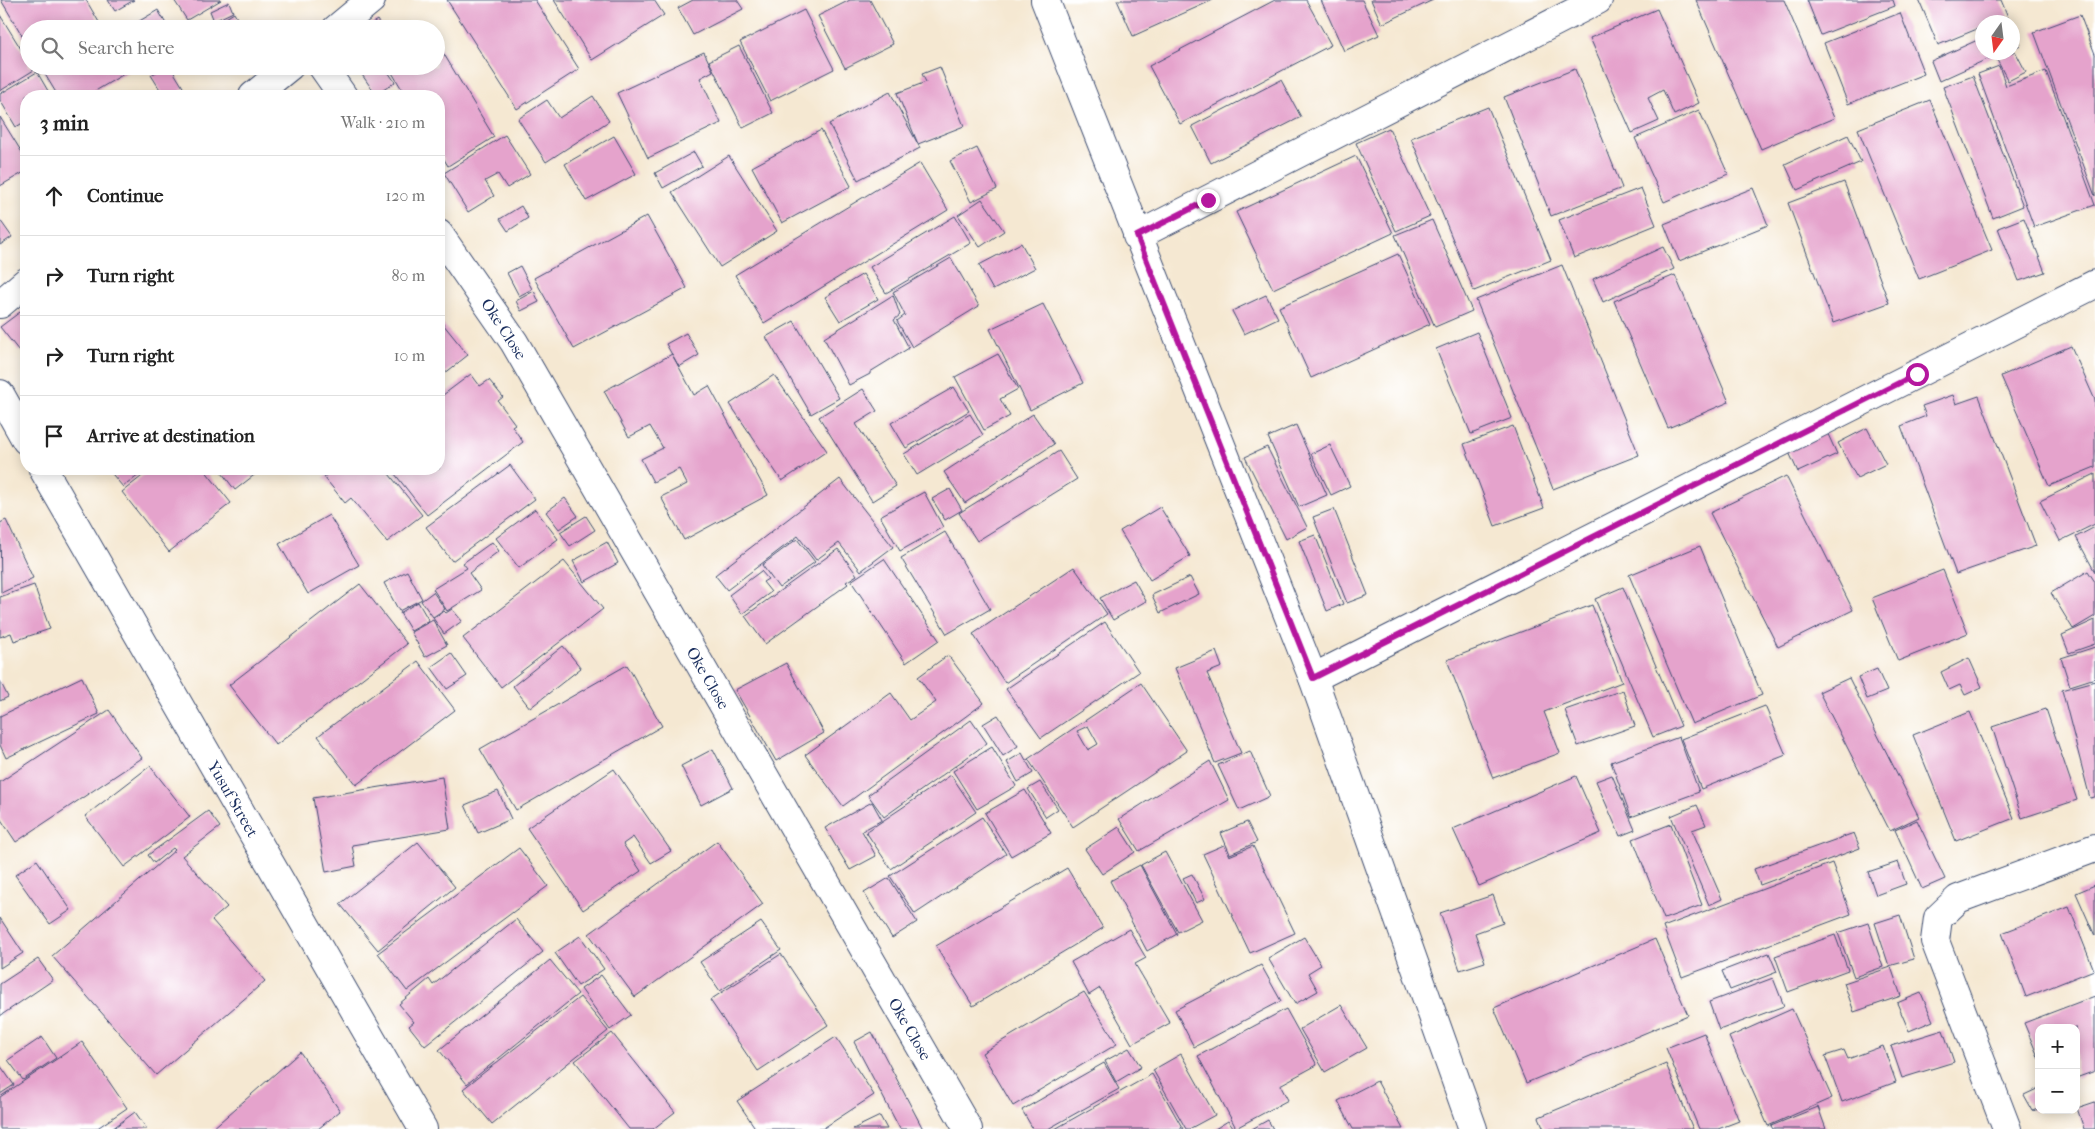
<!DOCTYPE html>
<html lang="en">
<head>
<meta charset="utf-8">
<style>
	body { margin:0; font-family:"IM FELL French Canon",serif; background:#f6f6f6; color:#222 }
	.controls { position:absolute; right:15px; bottom:15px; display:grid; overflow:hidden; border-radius:10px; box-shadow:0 2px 12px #0003 }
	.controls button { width:45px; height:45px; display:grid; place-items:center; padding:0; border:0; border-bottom:1px solid #e0e0e0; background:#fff; color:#222; font:25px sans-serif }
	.compass { position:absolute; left:1975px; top:15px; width:45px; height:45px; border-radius:50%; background:#fff; box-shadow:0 2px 12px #0003; rotate:194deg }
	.stop { position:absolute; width:15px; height:15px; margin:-11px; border:4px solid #b5179e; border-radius:50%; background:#fff }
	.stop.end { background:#b5179e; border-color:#fff; box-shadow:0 1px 5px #0008 }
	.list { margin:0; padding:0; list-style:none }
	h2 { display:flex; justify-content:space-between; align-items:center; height:65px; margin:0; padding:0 20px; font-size:21px }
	h2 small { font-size:16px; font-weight:400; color:#767676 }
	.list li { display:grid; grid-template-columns:32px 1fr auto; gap:15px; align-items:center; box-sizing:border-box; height:80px; padding:0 20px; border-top:1px solid #e0e0e0 }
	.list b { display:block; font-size:19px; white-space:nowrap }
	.list em { font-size:16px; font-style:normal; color:#767676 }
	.icon { flex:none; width:28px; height:28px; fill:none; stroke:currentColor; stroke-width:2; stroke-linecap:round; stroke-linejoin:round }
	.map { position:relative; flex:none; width:2095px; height:1129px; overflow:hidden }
	.search { position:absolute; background:#fff; box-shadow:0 2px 12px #0003; left:20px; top:20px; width:425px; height:55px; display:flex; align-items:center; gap:12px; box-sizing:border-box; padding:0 18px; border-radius:28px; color:#767676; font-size:19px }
	.panel { position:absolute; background:#fff; box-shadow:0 2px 12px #0003; left:20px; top:90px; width:425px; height:385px; border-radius:20px }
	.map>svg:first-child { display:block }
	.building { fill:#e5a3cc; fill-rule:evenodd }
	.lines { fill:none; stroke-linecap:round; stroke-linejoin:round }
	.minor-casing { stroke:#3c4b6f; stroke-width:30 }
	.minor { stroke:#fff; stroke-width:28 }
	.route { stroke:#b5179e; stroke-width:6 }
	.labels { text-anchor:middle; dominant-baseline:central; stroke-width:4; stroke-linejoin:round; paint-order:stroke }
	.street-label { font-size:16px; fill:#1b2f5e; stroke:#fff }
</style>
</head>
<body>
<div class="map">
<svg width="2095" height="1129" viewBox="0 0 2095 1129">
	<rect width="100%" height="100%" fill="#fff"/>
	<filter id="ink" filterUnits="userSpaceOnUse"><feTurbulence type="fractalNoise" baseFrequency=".02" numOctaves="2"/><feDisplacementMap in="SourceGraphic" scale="10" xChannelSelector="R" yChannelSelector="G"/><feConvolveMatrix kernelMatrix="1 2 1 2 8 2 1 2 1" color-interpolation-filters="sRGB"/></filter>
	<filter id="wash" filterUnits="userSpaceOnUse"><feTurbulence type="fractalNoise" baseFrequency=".0096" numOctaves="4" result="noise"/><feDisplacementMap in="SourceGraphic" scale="20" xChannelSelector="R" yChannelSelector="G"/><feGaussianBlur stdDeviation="1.12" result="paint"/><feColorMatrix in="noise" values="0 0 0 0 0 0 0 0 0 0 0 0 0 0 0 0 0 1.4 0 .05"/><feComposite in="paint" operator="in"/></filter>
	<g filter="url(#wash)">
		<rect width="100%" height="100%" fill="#f5e8d2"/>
		<g id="blocks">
			<g class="building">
				<path d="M1 0H86L103 29H29V47Z"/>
				<path d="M108 0H134L115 11Z"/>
				<path d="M174 0H221L187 20Z"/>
				<path d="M447 0H535L579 69 517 109Z"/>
				<path d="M554 0H654L664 15 592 60Z"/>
				<path d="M693 0H737L743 9 693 35 678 8Z"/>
				<path d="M850 0H870L893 44 845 68 818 16Z"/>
				<path d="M1117 0H1213L1133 36Z"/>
				<path d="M1275 0H1306L1331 45 1180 124 1149 66Z"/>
				<path d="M1321 0H1362L1379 35 1344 51Z"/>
				<path d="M1371 0H1433L1382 24Z"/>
				<path d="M1696 0H1784L1834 118 1761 149Z"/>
				<path d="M1807 0H1893L1895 6 1821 35Z"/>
				<path d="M1919 0H2001L2008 17 1994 22H1982V27L1938 45Z"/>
				<path d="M229 2 233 12 214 21 210 11Z"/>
				<path d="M1657 9 1699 103 1674 115 1663 90 1648 98 1659 121 1632 133 1590 38Z"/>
				<path d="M158 10 169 29H126Z"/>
				<path d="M804 10 834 69 770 101 740 42Z"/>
				<path d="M234 13 243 29H208Z"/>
				<path d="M1900 13 1924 74 1848 104 1824 43Z"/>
				<path d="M0 15 29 62V66H32L34 70 0 91Z"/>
				<path d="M2080 15 2095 54V196L2034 32Z"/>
				<path d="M377 20 383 29H363Z"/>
				<path d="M2013 25 2021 45 2013 48Z"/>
				<path d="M1982 38V52H2003L1939 81 1931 61Z"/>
				<path d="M436 41 494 137 448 166 439 151V96H406L388 66H436Z"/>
				<path d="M739 46 773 113 743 128 709 61Z"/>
				<path d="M2015 51 2026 72 2008 81 1997 60Z"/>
				<path d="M704 52 713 71 700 78 721 123 648 158 617 93Z"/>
				<path d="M40 66H126L129 71 87 96H58Z"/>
				<path d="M167 66H170L184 89 172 96H164L151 75Z"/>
				<path d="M356 66H384L395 82 376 95Z"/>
				<path d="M1999 66 2006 86 2046 71 2095 205 2034 227 1978 74Z"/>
				<path d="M940 67 964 126 918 144 897 93 926 82 922 74Z"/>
				<path d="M1575 69 1622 188 1551 216 1504 97Z"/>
				<path d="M37 72 51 96H26V121L16 127 0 100V94Z"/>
				<path d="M1973 76 2023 206 1993 218 1943 87Z"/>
				<path d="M1281 80 1301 117 1211 163 1192 126Z"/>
				<path d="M890 92 920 148 858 180 829 124Z"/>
				<path d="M593 96 609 121 546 162 518 119 547 100 559 118Z"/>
				<path d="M1930 100 1992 250 1919 279 1858 129Z"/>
				<path d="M1488 107 1551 260 1474 291 1411 138Z"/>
				<path d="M1699 110 1728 174 1664 202 1635 138Z"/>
				<path d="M0 117 26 159V171L0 186Z"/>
				<path d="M1389 128 1430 216 1396 231 1356 143Z"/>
				<path d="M821 130 851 186 782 223 752 167Z"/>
				<path d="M505 135 530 174 507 188 498 174 485 181 494 196 468 212 444 173Z"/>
				<path d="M1848 135 1861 162 1797 190 1785 164Z"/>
				<path d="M614 136 636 174 586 201 565 164Z"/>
				<path d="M977 148 997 189 971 202 950 161Z"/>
				<path d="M694 152 702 166 663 188 655 173Z"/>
				<path d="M729 156 777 231 720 267 672 192Z"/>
				<path d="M1356 156 1393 233 1273 289 1236 212Z"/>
				<path d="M920 163 948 210 764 323 735 275Z"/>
				<path d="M1844 182 1889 303 1833 323 1788 203Z"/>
				<path d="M1641 188 1656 225 1574 258 1559 220Z"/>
				<path d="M1753 188 1768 225 1679 261 1664 224Z"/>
				<path d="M982 199 1004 231 980 247 958 215Z"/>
				<path d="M521 206 528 218 508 231 500 219Z"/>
				<path d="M647 216 687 288 574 349 534 278Z"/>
				<path d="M955 216 971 243 886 293 870 267Z"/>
				<path d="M2024 218 2045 272 2019 281 1998 228Z"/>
				<path d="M0 220 12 237 0 245Z"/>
				<path d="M1432 220 1472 311 1435 327 1395 235Z"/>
				<path d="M1021 243 1035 268 993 290 979 265Z"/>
				<path d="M1663 247 1674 269 1603 302 1593 279Z"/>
				<path d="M1398 254 1430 324 1311 378 1279 307Z"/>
				<path d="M951 258 979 306 912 347 897 321 905 315 893 292Z"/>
				<path d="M1562 265 1639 455 1553 489 1476 300Z"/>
				<path d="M520 266 532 289 519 296 507 273Z"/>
				<path d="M863 274 878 299 840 321 825 297Z"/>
				<path d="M1675 275 1729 402 1668 428 1614 301Z"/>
				<path d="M534 291 539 302 521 311 516 301Z"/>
				<path d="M893 295 900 315 894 320 909 348 870 372V374L849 385 824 338Z"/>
				<path d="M1266 295 1278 318 1244 334 1232 311Z"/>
				<path d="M1043 304 1083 383 1030 410 990 329Z"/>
				<path d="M24 309 26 311V345L19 351 0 327Z"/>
				<path d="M794 321 839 398 811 414 766 337Z"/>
				<path d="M443 324 468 355 439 378V328Z"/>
				<path d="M1477 332 1512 418 1471 434 1436 349Z"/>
				<path d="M686 333 699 355 679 367 666 344Z"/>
				<path d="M2071 346 2095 400V467L2049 486 2001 376Z"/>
				<path d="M672 354 694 395 709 386 768 495 684 540 661 497 687 484 679 469 653 482 641 459 663 448 650 426 629 437 604 391Z"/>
				<path d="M998 354 1018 389 1000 399 1010 416 984 430 955 377Z"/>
				<path d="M471 374 480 386 489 380 503 397 498 401 515 424 512 426 523 442 427 515 391 469H439V398Z"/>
				<path d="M774 375 827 451 782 481 730 404Z"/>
				<path d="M954 387 969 411 906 448 891 423Z"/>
				<path d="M863 389 877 411 856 424 896 486 872 501 819 417Z"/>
				<path d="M1953 395 1956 404 1979 396 2036 546 1956 574 1901 426 1926 416 1922 406Z"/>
				<path d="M970 414 983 435 917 475 904 454Z"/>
				<path d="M1033 414 1054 444 965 503 944 472Z"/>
				<path d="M1296 425 1327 495 1299 507 1268 437Z"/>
				<path d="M1513 426 1544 508 1495 526 1464 444Z"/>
				<path d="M1867 428 1886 464 1857 478 1838 443Z"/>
				<path d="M1827 432 1837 454 1798 472 1788 450Z"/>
				<path d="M1330 445 1350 486 1331 495 1311 454Z"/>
				<path d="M1267 447 1307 527 1286 539 1245 457Z"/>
				<path d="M1059 451 1077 479 977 541 959 513Z"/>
				<path d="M510 465 535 499 452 561 426 527Z"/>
				<path d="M108 469H147L123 487Z"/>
				<path d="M151 469H204L231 503 169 552 122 492Z"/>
				<path d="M219 469H262L235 490Z"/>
				<path d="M334 469H385L422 515 387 542 351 498 345 503 324 477Z"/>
				<path d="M2095 474V524L2060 541 2040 501Z"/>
				<path d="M1786 476 1853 610 1778 647 1710 513Z"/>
				<path d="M840 479 893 547 861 571 839 543 816 560 798 536 727 590 715 575Z"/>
				<path d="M950 489 962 510 945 520 932 499Z"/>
				<path d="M924 492 943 527 900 551 880 516Z"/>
				<path d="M565 498 578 516 559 529 546 512Z"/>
				<path d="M1160 507 1190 556 1150 580 1120 531Z"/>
				<path d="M535 509 558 539 519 568 496 538Z"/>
				<path d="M1334 509 1368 595 1347 603 1313 517Z"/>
				<path d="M329 515 359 565 308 594 279 544Z"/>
				<path d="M586 516 595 530 570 546 560 532Z"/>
				<path d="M6 520 33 578 1 593 0 523Z"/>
				<path d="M2095 527V572L2076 537Z"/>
				<path d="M945 532 990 609 947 634 901 558Z"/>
				<path d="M1315 535 1343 604 1327 611 1299 541Z"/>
				<path d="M797 539 815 562 779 588 762 565Z"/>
				<path d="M492 542 499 551 469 573 481 590 447 611 433 589 467 568 463 563Z"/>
				<path d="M607 542 618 563 584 582 573 561Z"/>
				<path d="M1700 546 1762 695 1692 724 1629 575Z"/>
				<path d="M838 549 857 575 846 582 848 584 765 644 745 616Z"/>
				<path d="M884 559 939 640 906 663 851 581Z"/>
				<path d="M564 561 603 609 501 687 463 638Z"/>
				<path d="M1074 567 1107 614 1005 683 973 634Z"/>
				<path d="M1943 570 1968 633 1898 661 1872 598Z"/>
				<path d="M407 571 422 599 399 611 384 583Z"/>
				<path d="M761 571 768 579 763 582 771 592 742 614 729 595Z"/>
				<path d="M2088 571 2095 582V616L2073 629 2051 593Z"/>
				<path d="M1190 577 1199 594 1160 613 1152 595Z"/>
				<path d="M1134 580 1146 601 1113 620 1100 598Z"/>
				<path d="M360 584 407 644 276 745 229 685Z"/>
				<path d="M34 585 50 629 14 641 11 633 0 637V597Z"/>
				<path d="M1623 587 1681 726 1653 737 1595 599Z"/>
				<path d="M433 592 445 609 433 617 421 601Z"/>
				<path d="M418 602 429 621 411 631 400 613Z"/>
				<path d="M1592 605 1622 682 1544 712 1560 753 1493 778 1447 660Z"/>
				<path d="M452 609 462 621 444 634 433 618 444 611 446 613Z"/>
				<path d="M433 620 447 645 425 657 411 632Z"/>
				<path d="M2095 620V644L2069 653 2062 635Z"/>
				<path d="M1105 622 1139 672 1041 738 1006 689Z"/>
				<path d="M563 646 581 668 530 708 513 686Z"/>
				<path d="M2095 647V678L2070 686 2061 658Z"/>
				<path d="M1216 651 1222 667 1207 673 1241 753 1215 763 1175 668Z"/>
				<path d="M451 653 467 676 447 689 431 667Z"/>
				<path d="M948 655 984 703 843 806 805 755 891 693 910 720 936 702 918 677Z"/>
				<path d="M1969 658 1982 687 1965 695 1960 685 1949 690 1941 672Z"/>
				<path d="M418 661 455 710 356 785 318 736Z"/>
				<path d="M786 663 824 733 776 761 735 690Z"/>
				<path d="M627 665 662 726 516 810 480 749Z"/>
				<path d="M1877 669 1887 691 1867 699 1858 677Z"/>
				<path d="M82 677 99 714 6 758 0 745V716Z"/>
				<path d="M1849 678 1919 817 1890 831 1819 692Z"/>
				<path d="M0 681 8 697 0 701Z"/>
				<path d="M2095 681V797L2090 798 2062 690Z"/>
				<path d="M1141 683 1187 751 1073 827 1028 759ZM1088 726 1098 744 1088 750 1077 731Z"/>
				<path d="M1623 690 1635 726 1578 746 1565 710Z"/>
				<path d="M1765 706 1786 755 1701 789 1681 739Z"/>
				<path d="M2046 709 2077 800 2022 818 1992 727Z"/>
				<path d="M109 710 142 758 16 842 0 818V782Z"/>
				<path d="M1970 712 2014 818 1956 841 1913 735Z"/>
				<path d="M998 715 1018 746 1003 756 983 724Z"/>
				<path d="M971 720 987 743 884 817 868 795Z"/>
				<path d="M1679 737 1699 792 1631 817 1611 762Z"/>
				<path d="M992 747 1016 786 977 809 953 771Z"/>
				<path d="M713 749 733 788 701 805 681 766Z"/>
				<path d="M1250 751 1270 796 1239 810 1218 765Z"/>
				<path d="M1022 753 1033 773 1018 782 1007 762Z"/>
				<path d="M1210 761 1229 800 1139 851 1119 819Z"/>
				<path d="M150 766 190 817 124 867 85 816Z"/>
				<path d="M614 769 671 851 651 863 633 837 623 844 641 871 583 910 527 828Z"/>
				<path d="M951 775 976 812 891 869 866 832Z"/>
				<path d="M1612 775 1635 830 1620 836 1596 781Z"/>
				<path d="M1576 776 1601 833 1479 886 1453 829Z"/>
				<path d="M442 777 450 829 352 845 356 866 326 872 313 798Z"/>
				<path d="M1040 782 1058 809 1046 817 1028 789Z"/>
				<path d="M1025 790 1051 833 1011 856 985 813Z"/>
				<path d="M498 791 511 819 478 833 465 805Z"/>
				<path d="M872 802 882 820 862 831 876 856 850 870 825 828Z"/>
				<path d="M1697 805 1706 825 1692 830 1722 899 1709 905 1671 816Z"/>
				<path d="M208 811 220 827 182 856 227 907 212 920 265 981 156 1075 52 956 175 850 173 848 154 863 148 855Z"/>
				<path d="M982 817 1006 854 915 914 890 876Z"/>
				<path d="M1917 820 1945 879 1922 889 1895 830Z"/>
				<path d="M1247 822 1257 842 1230 854 1221 833Z"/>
				<path d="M1671 824 1702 905 1664 919 1633 839Z"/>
				<path d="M1119 827 1135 852 1102 874 1085 849Z"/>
				<path d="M1854 833 1860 848 1760 885 1754 869Z"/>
				<path d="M717 841 763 904 635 997 589 934Z"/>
				<path d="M418 842 455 887 378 950 340 904Z"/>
				<path d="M1224 845 1229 856 1253 846 1295 933 1250 953 1203 854Z"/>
				<path d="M519 848 548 886 407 991 378 953Z"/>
				<path d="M1165 852 1202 920 1178 932 1141 865Z"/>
				<path d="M37 860 71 910 50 924 15 875Z"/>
				<path d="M1898 862 1906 884 1876 895 1868 872Z"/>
				<path d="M1832 863 1851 914 1682 977 1663 927Z"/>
				<path d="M1140 865 1177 934 1147 951 1110 881Z"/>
				<path d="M1067 868 1103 928 973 1006 936 946Z"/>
				<path d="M1192 874 1205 899 1196 903 1183 878Z"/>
				<path d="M889 878 917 922 892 938 864 893Z"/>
				<path d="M2095 885V936L2076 893Z"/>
				<path d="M1493 895 1503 923 1475 933 1485 962 1460 970 1440 913Z"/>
				<path d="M2069 907 2094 970 2026 997 2002 933Z"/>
				<path d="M1900 915 1914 959 1889 966 1875 923Z"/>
				<path d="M0 918 23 953 0 968Z"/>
				<path d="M516 919 543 952 425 1046 409 1026 414 1022 399 1004 429 979 433 985Z"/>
				<path d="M761 922 781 950 720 991 700 962Z"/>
				<path d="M1868 923 1883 967 1854 977 1838 933Z"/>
				<path d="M1129 929 1146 958 1135 964 1170 1023 1132 1044 1100 988 1089 995 1071 962Z"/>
				<path d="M1835 935 1848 970 1788 992 1775 956Z"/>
				<path d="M580 936 604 969 578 986 555 953Z"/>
				<path d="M1304 937 1321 965 1308 973 1318 991 1295 1004 1268 958Z"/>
				<path d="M1655 939 1688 1015 1526 1083 1494 1008Z"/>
				<path d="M1769 953 1777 972 1730 990 1722 971Z"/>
				<path d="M781 954 828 1025 758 1071 710 1000Z"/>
				<path d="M38 959 53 980 0 1016V984Z"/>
				<path d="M550 960 578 994 467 1084 439 1050Z"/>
				<path d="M1261 965 1281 1001 1194 1047 1175 1010Z"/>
				<path d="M1891 967 1901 996 1854 1012 1844 983Z"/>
				<path d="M601 975 631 1015 610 1030 581 989Z"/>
				<path d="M1773 978 1784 1006 1719 1030 1709 1002Z"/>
				<path d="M1084 992 1117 1044 1013 1106 982 1053Z"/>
				<path d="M1921 993 1933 1021 1909 1031 1897 1003Z"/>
				<path d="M2095 996V1071L2076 1078V1028H2039V1059L2024 1023Z"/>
				<path d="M580 997 608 1031 492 1124 463 1089Z"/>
				<path d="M1341 1005 1367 1048 1325 1072 1300 1029Z"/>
				<path d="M1286 1009 1317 1065 1280 1085 1288 1100 1236 1128 1198 1056Z"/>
				<path d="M1792 1009 1832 1098 1768 1126 1729 1037Z"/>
				<path d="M1943 1030 1954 1062 1902 1078 1891 1046Z"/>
				<path d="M872 1032 923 1129H900L854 1042Z"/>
				<path d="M612 1033 675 1112 653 1129H629L575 1061Z"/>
				<path d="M1704 1033 1739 1121 1718 1129H1699L1666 1048Z"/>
				<path d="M42 1037 56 1058 23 1080 8 1060Z"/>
				<path d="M836 1037 874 1095 822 1129H756L737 1101Z"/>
				<path d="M82 1042 127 1108 96 1129H0V1097Z"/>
				<path d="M1883 1046 1896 1082 1842 1102 1825 1056 1844 1050 1848 1059Z"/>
				<path d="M1129 1048 1141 1067 1116 1082 1105 1061Z"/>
				<path d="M300 1052 340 1111 318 1129H212Z"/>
				<path d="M1181 1054 1215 1115 1189 1129H1186L1153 1070Z"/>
				<path d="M1104 1063 1119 1089 1048 1129H1033L1022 1110Z"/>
				<path d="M1666 1064 1693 1129H1544L1539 1117Z"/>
				<path d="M0 1065 14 1085 0 1094Z"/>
				<path d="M1152 1074 1183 1129H1055Z"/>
				<path d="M1377 1081 1403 1129H1353L1338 1101Z"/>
				<path d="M2039 1088V1109L2033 1111 2024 1095Z"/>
				<path d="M2095 1102V1129H2084L2077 1108Z"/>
				<path d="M1818 1107 1826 1129H1773L1771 1126Z"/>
				<path d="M135 1112 147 1129H112Z"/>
				<path d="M880 1116 887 1129H853Z"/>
				<path d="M1268 1120 1273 1129H1252Z"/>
				<path d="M1228 1121 1234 1129H1215Z"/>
			</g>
		</g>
	</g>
	<g filter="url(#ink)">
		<use href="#blocks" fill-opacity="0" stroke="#3c4b6f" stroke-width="1"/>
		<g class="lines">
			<defs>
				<g id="minor">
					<path d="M1045 0 1313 678 1473 1129"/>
					<path d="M336 29 371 0"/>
					<path d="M322 66 343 96"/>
					<path d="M253 96 290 66"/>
					<path d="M439 234 514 342 968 1129"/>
					<path d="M1137 236 1598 0"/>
					<path d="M0 304 26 282"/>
					<path d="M0 394 26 440"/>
					<path d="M43 469 423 1129"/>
					<path d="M1313 678 2095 284"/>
					<path d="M2007 1129 1935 941 1938 918 1958 899 2095 848"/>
				</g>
			</defs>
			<use href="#minor" class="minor-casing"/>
			<use href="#minor" class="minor"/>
		</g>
	</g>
	<g class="lines" filter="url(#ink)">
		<path class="route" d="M1208 200 1137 236 1313 678 1917 374"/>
	</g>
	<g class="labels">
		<g class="street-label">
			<text transform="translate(504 329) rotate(57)">Oke Close</text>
			<text transform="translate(708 678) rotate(60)">Oke Close</text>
			<text transform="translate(233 799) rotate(60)">Yusuf Street</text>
			<text transform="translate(910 1029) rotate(60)">Oke Close</text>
		</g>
	</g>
</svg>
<div class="controls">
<button>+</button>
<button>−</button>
</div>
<svg class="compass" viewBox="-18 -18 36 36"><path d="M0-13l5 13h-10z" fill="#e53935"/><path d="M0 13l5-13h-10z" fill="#767676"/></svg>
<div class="stop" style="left:1917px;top:374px"></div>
<div class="stop end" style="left:1208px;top:200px"></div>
<div class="search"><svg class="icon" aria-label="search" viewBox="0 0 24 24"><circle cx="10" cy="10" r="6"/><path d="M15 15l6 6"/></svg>Search here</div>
<section class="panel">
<h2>3 min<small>Walk · 210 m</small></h2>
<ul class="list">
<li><svg class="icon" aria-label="ahead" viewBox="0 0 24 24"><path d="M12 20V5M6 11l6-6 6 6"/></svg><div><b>Continue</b></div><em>120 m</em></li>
<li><svg class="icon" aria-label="right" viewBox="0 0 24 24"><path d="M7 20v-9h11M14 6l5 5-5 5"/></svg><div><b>Turn right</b></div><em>80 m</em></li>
<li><svg class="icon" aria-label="right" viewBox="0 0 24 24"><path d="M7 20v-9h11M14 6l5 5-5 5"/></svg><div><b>Turn right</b></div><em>10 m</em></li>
<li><svg class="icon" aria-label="arrive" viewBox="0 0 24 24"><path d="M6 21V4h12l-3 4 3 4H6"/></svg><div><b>Arrive at destination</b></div></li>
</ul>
</section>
</div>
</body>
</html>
